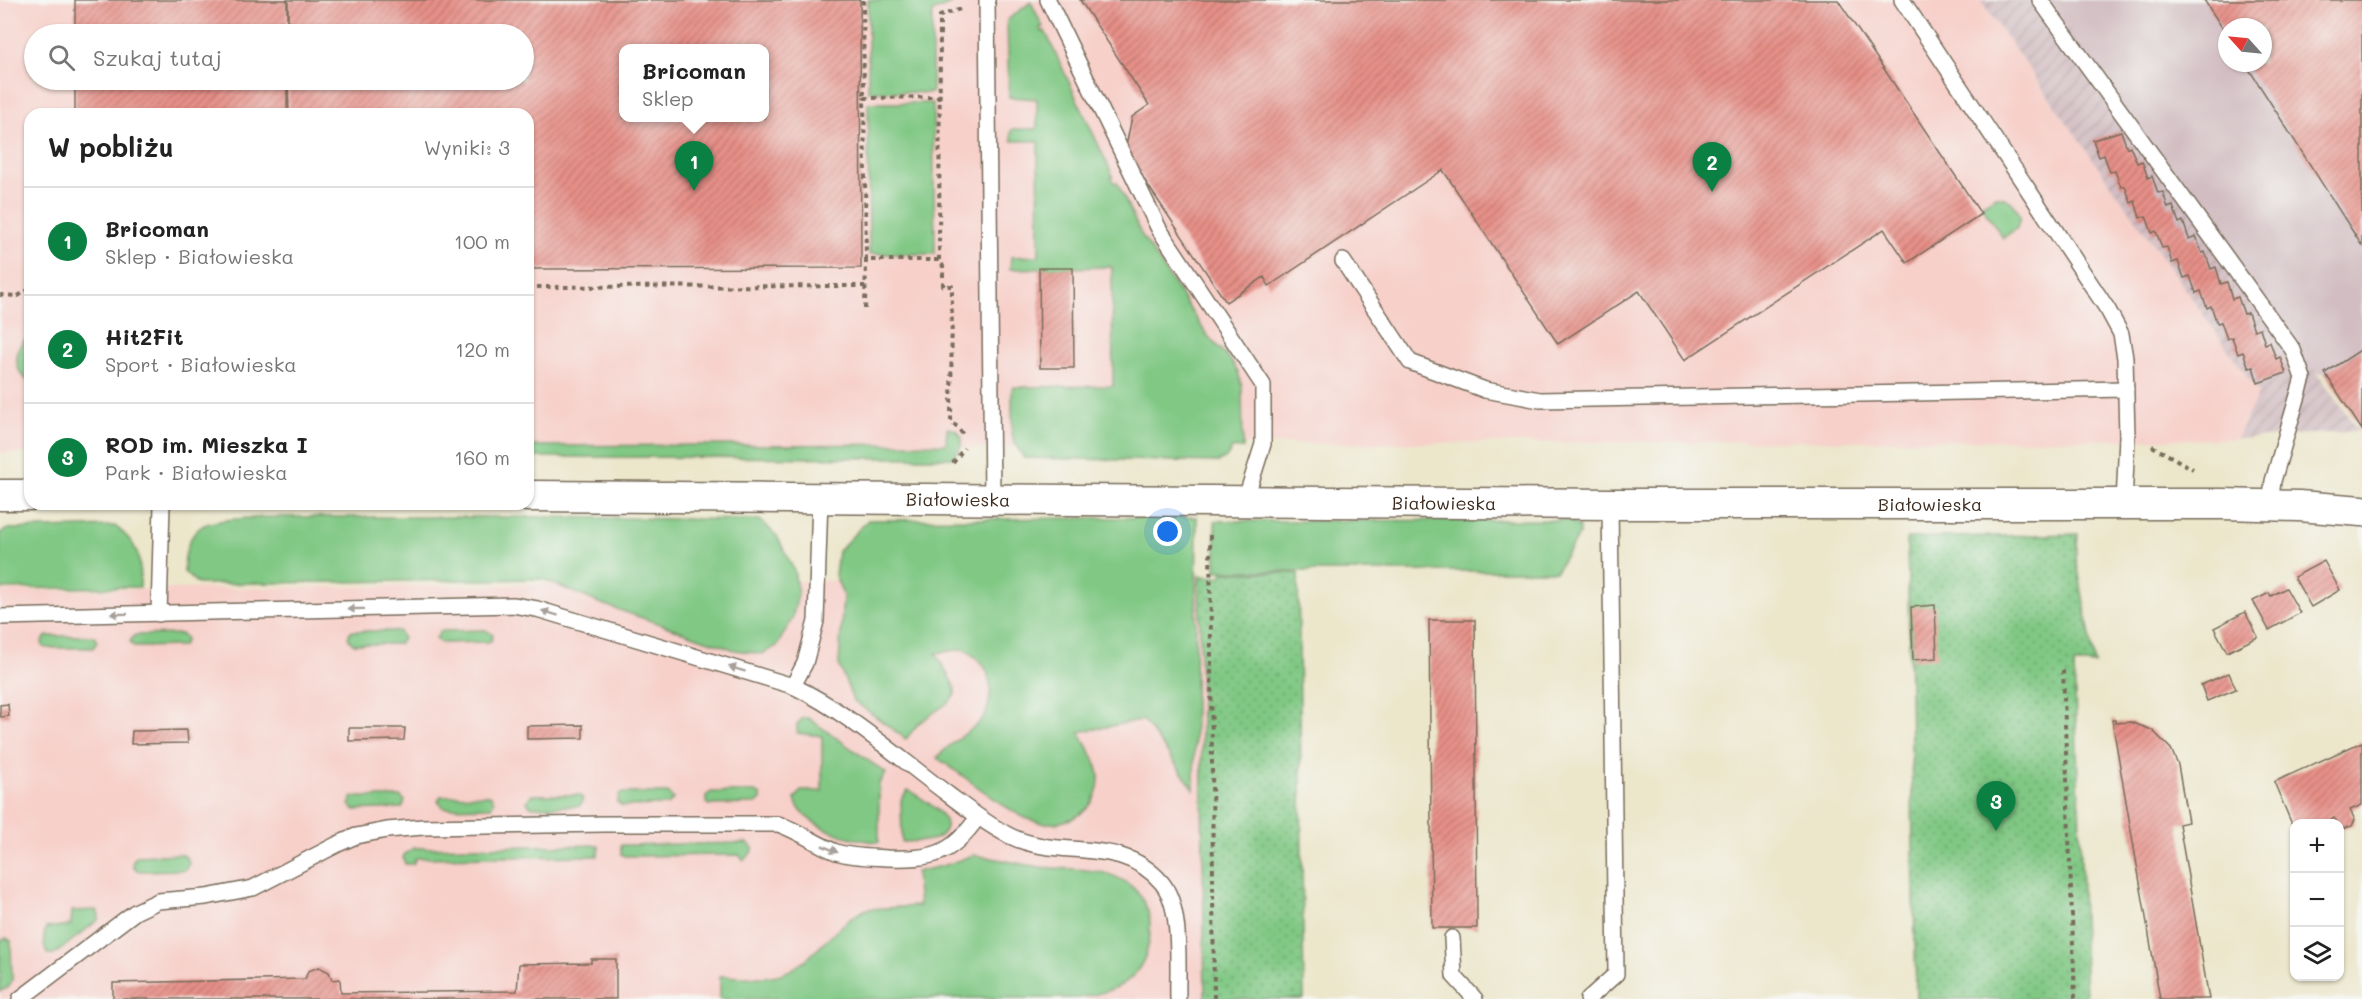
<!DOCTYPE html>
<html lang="pl">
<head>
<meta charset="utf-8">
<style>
	body { margin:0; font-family:Mali,sans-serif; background:#f6f6f6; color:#222 }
	.controls { position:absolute; right:18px; bottom:18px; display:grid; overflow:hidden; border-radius:12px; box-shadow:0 2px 4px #0004 }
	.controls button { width:54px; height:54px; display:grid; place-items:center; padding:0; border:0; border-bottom:2px solid #e0e0e0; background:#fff; color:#222; font:30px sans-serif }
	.compass { position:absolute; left:2218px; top:18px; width:54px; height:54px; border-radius:50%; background:#fff; box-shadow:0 2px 4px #0004; rotate:297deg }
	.you { position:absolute; left:1168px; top:532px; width:21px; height:21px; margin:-15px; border:4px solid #fff; border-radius:50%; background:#1a73e8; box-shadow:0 0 0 9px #1a73e833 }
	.badge { display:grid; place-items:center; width:39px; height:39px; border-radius:50%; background:#0b8043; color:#fff; font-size:20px; font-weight:700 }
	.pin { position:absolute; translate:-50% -50px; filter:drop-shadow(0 2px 3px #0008) }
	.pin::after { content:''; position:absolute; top:32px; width:21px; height:18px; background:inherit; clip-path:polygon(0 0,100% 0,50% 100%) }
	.popup { position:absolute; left:619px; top:44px; width:150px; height:78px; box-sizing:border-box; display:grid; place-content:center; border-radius:12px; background:#fff; filter:drop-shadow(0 2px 4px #0005); font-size:20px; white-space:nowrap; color:#767676 }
	.popup b { font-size:22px; color:#222 }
	.popup::after { content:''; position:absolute; left:50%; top:100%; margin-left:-12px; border:12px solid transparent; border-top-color:#fff }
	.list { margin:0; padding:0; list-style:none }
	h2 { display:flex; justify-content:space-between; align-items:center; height:78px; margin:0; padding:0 24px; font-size:26px }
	h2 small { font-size:20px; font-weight:400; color:#767676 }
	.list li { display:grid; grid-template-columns:39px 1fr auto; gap:18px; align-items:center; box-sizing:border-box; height:108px; padding:0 24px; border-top:2px solid #e0e0e0 }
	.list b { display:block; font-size:22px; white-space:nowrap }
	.list p { margin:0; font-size:20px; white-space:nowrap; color:#767676 }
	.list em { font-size:20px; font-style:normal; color:#767676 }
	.icon { flex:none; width:33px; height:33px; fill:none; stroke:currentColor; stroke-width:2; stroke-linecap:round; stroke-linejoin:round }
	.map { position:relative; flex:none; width:2362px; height:999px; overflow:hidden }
	.search { position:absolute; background:#fff; box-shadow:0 2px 4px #0004; left:24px; top:24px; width:510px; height:66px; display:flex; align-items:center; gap:15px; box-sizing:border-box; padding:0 21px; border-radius:33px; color:#767676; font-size:22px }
	.panel { position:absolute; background:#fff; box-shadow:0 2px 4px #0004; left:24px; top:108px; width:510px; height:402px; border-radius:18px }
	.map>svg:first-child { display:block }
	.built { fill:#f7d0ca; fill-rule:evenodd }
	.industrial { fill:url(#industrial-furrows) }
	.railway { fill:#d2bec2; fill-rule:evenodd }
	.grass { fill:#80c884; stroke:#5e7951; stroke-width:1.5 }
	.garden { fill:url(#garden-dots); stroke:#5e7951; stroke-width:1.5 }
	.building { fill:url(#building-hatch); fill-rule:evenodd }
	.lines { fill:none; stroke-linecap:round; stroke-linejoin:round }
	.service-casing { stroke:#796c5b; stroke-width:18 }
	.minor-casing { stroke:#796c5b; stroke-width:33 }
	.path { stroke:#796c5b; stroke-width:4; stroke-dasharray:4.5 4.5; stroke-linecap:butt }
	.service { stroke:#fff; stroke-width:15 }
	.minor { stroke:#fff; stroke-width:30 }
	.oneway { fill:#a79f9a }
	.labels { text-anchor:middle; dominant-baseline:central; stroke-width:5; stroke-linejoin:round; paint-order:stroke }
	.street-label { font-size:18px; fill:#3b2a1e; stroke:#f6f6f2 }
</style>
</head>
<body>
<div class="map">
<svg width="2362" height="999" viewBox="0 0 2362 999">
	<defs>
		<pattern id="industrial-furrows" width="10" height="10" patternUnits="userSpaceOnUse" patternTransform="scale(1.5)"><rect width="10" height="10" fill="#d2bec2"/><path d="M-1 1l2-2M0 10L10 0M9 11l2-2" fill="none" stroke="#b5a3a6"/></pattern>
		<pattern id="garden-dots" width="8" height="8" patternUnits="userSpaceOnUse" patternTransform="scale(1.5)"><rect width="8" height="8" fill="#80c884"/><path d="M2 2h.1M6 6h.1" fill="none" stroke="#6aa36b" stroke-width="1.8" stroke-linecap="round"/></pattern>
		<pattern id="building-hatch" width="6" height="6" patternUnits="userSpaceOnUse" patternTransform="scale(1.5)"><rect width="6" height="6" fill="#e79088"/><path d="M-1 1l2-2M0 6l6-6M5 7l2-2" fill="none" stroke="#bc766f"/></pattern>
	</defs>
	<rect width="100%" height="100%" fill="#f6f6f2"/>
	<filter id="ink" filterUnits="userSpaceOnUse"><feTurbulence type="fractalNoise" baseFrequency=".0167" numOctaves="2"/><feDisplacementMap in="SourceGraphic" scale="12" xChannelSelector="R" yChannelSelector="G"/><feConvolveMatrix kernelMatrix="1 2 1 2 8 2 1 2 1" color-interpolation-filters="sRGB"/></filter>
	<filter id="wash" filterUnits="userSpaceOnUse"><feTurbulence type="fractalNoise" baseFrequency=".008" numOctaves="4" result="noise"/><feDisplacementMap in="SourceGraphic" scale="24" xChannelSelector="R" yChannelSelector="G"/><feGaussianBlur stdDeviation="1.35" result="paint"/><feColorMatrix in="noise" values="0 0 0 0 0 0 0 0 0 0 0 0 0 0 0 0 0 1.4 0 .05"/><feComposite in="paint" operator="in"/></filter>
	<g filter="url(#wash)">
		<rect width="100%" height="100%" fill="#ece6cb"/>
		<g class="built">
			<path d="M0 0H1980L2259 393 2236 439 1231 444 528 454V114H30V453H0ZM34 34H524V80H34ZM624 48H765V118H624Z"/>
			<path d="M1199 576 1205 999H0V591Z"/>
		</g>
		<path class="industrial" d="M1980 0H2049L2359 431 2236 439 2259 393Z"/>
		<path class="railway" d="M2049 0H2362V429L2325 373 2316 372ZM2227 27H2263V63H2227Z"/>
		<g class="grass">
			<path d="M868 0H960L932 12V93L868 91Z"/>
			<path d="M1031 2 1043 27 1040 28 1042 32 1045 31 1113 176 1111 178 1114 183 1117 182 1141 234 1207 335 1232 362 1238 372 1242 387 1243 448 1232 449 1226 458 1219 462 1024 458 1014 442 1012 433V388L1014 387 1113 386 1112 267 1010 269 1011 257 1039 256 1038 141H1012L1011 131 1013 129H1037V99L1009 97 1007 20Z"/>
			<path d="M868 103H933L935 254H869Z"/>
			<path d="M1996 196C2009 197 2016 204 2020 216L2017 228 2003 238 1981 205Z"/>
			<path d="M30 336V382C12 371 13 347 30 336Z"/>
			<path d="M947 428 956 430 962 437 961 446 953 458 528 457V446L946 444Z"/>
			<path d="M538 517 760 520 777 536 794 570 798 594 792 619 777 646 762 654 735 650 599 603 543 579 198 584 184 572C184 556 187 537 201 527 218 514 324 517 351 517 413 517 475 517 538 517Z"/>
			<path d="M1197 517 1194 789 1143 720 1079 732C1093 757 1109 775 1091 804 1084 813 1076 818 1065 821 1032 831 1007 807 982 790 967 779 952 768 937 758 949 743 966 735 980 722 992 710 993 682 985 668 982 661 971 654 964 649L936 653 955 688V695L949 702 919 723 906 739 853 700 839 665 843 595 835 575 838 551 868 520Z"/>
			<path d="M1568 520 1579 527 1580 533 1556 571H1216L1215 521Z"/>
			<path d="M115 526C139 544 141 557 140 587L0 589V533L8 529Z"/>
			<path d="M486 630 493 635 491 641 488 642 442 643 436 639 440 631Z"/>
			<path d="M354 631H399L403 639 399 644H353L348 638 350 632Z"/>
			<path d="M181 634 186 639 183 646 136 647 132 645 130 641 135 635Z"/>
			<path d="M47 636H94L97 642 93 648H46L43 647 42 641Z"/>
			<path d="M803 718H808L886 773 879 783V842C853 841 802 827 795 799L801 791H822V736L797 733V724Z"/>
			<path d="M908 790C919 797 957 817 943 833 940 837 934 840 930 840 921 842 911 841 902 842L901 800Z"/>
			<path d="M711 792H755L761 795V800L756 804 709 805 706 803V796Z"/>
			<path d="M620 793H668L673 799 668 805 622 806 617 802Z"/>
			<path d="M490 795 494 801 491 807 444 808 438 801 441 796Z"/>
			<path d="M531 795H580L583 799 580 806 533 807 529 805 527 801Z"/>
			<path d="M353 797H401L405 801 402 808 355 810 349 805Z"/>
			<path d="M748 843 753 848V851L744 860 739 855 625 856 621 854V845Z"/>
			<path d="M597 845 599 846 598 856 416 858 413 864H405L403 858 404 855 413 848Z"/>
			<path d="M182 854 188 859 189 864 185 870 138 871 133 866V861L137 856Z"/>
			<path d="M973 855C996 858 1018 864 1040 867 1055 869 1071 868 1086 870 1135 874 1161 906 1146 954 1135 986 1108 993 1078 998L720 999V976C736 976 755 979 772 976 811 970 832 924 867 909L919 906 916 872 946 865Z"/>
			<path d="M97 910 99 916 98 920 55 954H48C43 948 43 936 46 928L71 925 72 911Z"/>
			<path d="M6 938 11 941 12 980 8 988 0 991V942Z"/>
		</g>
		<g class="garden">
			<path d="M2078 534 2076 558 2095 664H2074L2086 999H1916L1907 538Z"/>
			<path d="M1223 572 1298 573 1304 999H1205L1199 576 1221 577Z"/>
		</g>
		<g id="blocks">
			<g class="building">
				<rect x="75" y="0" width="212" height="34"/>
				<path d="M288 0H860L861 268 528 269V114H289L288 80H524V34H288ZM624 48H765V118H624Z"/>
				<path d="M1080 0H1838L1981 214 1907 263 1884 229 1685 360 1639 291 1558 344 1443 170 1269 286 1264 277 1226 302 1125 151 1132 117 1149 105Z"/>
				<path d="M2204 0H2362V246L2245 63H2263V27H2227V35Z"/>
				<rect x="75" y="80" width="212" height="34"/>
				<path d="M2121 131 2127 148 2130 146 2137 163 2142 161 2148 178 2152 176 2158 193 2163 192 2168 208 2173 206 2179 223 2183 221 2189 239 2196 236 2202 253 2205 252 2211 269 2216 267 2221 284 2227 282 2232 299 2238 297 2244 314 2248 313 2254 330 2260 328 2265 344 2270 342 2276 359 2280 357 2286 373 2258 383 2253 367 2249 368 2243 352 2238 354 2232 337 2227 339 2221 322 2217 323 2211 306 2207 308 2201 291 2196 293 2190 276 2184 278 2178 261 2172 263 2167 247 2162 248 2156 231 2152 233 2146 216 2140 218 2135 201 2131 203 2125 186 2121 187 2115 171 2110 172 2104 155 2099 157 2093 140Z"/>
				<path d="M1039 268H1073L1074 368H1040Z"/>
				<path d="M2362 349V430L2325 373Z"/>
				<path d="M2324 561 2340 590 2311 607 2294 577Z"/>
				<path d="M2286 588 2300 613 2269 630 2253 601 2269 593 2271 596Z"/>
				<path d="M1935 605 1937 658 1913 660 1911 607Z"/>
				<path d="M2245 612 2258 637 2227 652 2214 628Z"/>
				<path d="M1429 620H1475L1477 928H1432Z"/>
				<path d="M2229 673 2236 689 2207 701 2201 685Z"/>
				<path d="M8 704 9 716 0 717V705Z"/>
				<path d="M2112 720H2115V723L2131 722 2152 730 2171 749 2178 765 2188 822 2179 824 2209 999H2160Z"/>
				<path d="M583 725V738L527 739V726Z"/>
				<path d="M349 728H405L404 740 349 741Z"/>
				<path d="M187 730 188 743 131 744 132 731Z"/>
				<path d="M2362 742V805L2350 810 2355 820 2352 826 2343 829 2334 818 2326 824H2294V829L2274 782Z"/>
				<path d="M591 959H616V999H113V983L305 979 308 971 319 967 329 972 332 980 340 979 341 993 517 991 519 964 591 963Z"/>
			</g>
		</g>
	</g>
	<g filter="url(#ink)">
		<use href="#blocks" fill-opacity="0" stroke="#796c5b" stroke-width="1.5"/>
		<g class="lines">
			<defs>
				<g id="service">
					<path d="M987 0 992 498"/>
					<path d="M1048 0 1159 229 1263 385V444L1245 501"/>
					<path d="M1902 0 2108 310 2121 334 2125 358 2127 436 2124 505"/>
					<path d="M2040 0 2293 350 2303 378 2273 481 2270 505"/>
					<path d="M1343 261 1410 362 1485 390 1540 400 2126 389"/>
					<path d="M159 614 162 504"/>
					<path d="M0 617 513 605 537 609 793 686C848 712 900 759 949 795 969 810 988 825 1010 836 1061 861 1121 834 1162 883 1183 909 1177 967 1178 999"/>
					<path d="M793 686 805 663 816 621 820 498"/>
					<path d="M1452 938 1454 976 1475 999"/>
					<path d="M20 999 135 912 158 901 206 897 253 888 338 844 356 836 387 830 423 827 604 824H778C799 831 816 844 836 852 852 857 870 857 887 858 932 859 951 856 978 817"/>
					<path d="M1588 999 1616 974 1610 504"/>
				</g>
				<g id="minor">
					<path d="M0 495H30"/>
					<path id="s1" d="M528 496 1610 504H2223L2299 506 2362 511"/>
				</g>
			</defs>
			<use href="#service" class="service-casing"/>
			<use href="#minor" class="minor-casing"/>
			<g class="path">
				<path d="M863 0 864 98"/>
				<path d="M960 9 940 16 939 260 943 266V286H952L951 423 958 427 963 435"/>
				<path d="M866 260 864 98 940 97"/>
				<path d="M528 287 865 286"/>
				<path d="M0 295 18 296 30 289"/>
				<path d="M865 309 866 260H939"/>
				<path d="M2152 446 2193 469"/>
				<path d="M953 463 964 448"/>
				<path d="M1210 535 1214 999"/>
				<path d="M2063 670 2075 999"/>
			</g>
			<use href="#service" class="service"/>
			<use href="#minor" class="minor"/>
		</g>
		<defs><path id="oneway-solid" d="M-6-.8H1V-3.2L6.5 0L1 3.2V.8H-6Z" transform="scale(1.5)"/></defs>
		<g class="oneway">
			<use href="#oneway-solid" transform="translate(356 609) rotate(179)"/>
			<use href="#oneway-solid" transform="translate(550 613) rotate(-163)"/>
			<use href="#oneway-solid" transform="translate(119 614) rotate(179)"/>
			<use href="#oneway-solid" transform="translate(737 669) rotate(-163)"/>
			<use href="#oneway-solid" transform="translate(830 849) rotate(24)"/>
		</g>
	</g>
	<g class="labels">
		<g class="street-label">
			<text stroke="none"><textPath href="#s1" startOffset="430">Białowieska</textPath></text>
			<text stroke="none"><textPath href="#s1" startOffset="916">Białowieska</textPath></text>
			<text stroke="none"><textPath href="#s1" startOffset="1402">Białowieska</textPath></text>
		</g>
	</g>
</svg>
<div class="controls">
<button>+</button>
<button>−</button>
<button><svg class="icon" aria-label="layers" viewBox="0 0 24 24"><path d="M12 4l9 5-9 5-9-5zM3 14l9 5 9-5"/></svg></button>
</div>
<svg class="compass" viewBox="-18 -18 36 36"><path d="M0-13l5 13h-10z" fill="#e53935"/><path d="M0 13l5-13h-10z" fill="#767676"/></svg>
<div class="you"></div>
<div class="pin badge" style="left:694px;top:191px">1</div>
<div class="popup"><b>Bricoman</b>Sklep</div>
<div class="pin badge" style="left:1712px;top:192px">2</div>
<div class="pin badge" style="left:1996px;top:831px">3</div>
<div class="search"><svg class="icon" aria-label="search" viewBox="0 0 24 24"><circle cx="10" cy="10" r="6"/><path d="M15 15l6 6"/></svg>Szukaj tutaj</div>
<section class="panel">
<h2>W pobliżu<small>Wyniki: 3</small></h2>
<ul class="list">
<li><span class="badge">1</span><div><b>Bricoman</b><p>Sklep · Białowieska</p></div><em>100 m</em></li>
<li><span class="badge">2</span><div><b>Hit2Fit</b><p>Sport · Białowieska</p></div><em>120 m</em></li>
<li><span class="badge">3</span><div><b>ROD im. Mieszka I</b><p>Park · Białowieska</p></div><em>160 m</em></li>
</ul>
</section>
</div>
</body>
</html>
